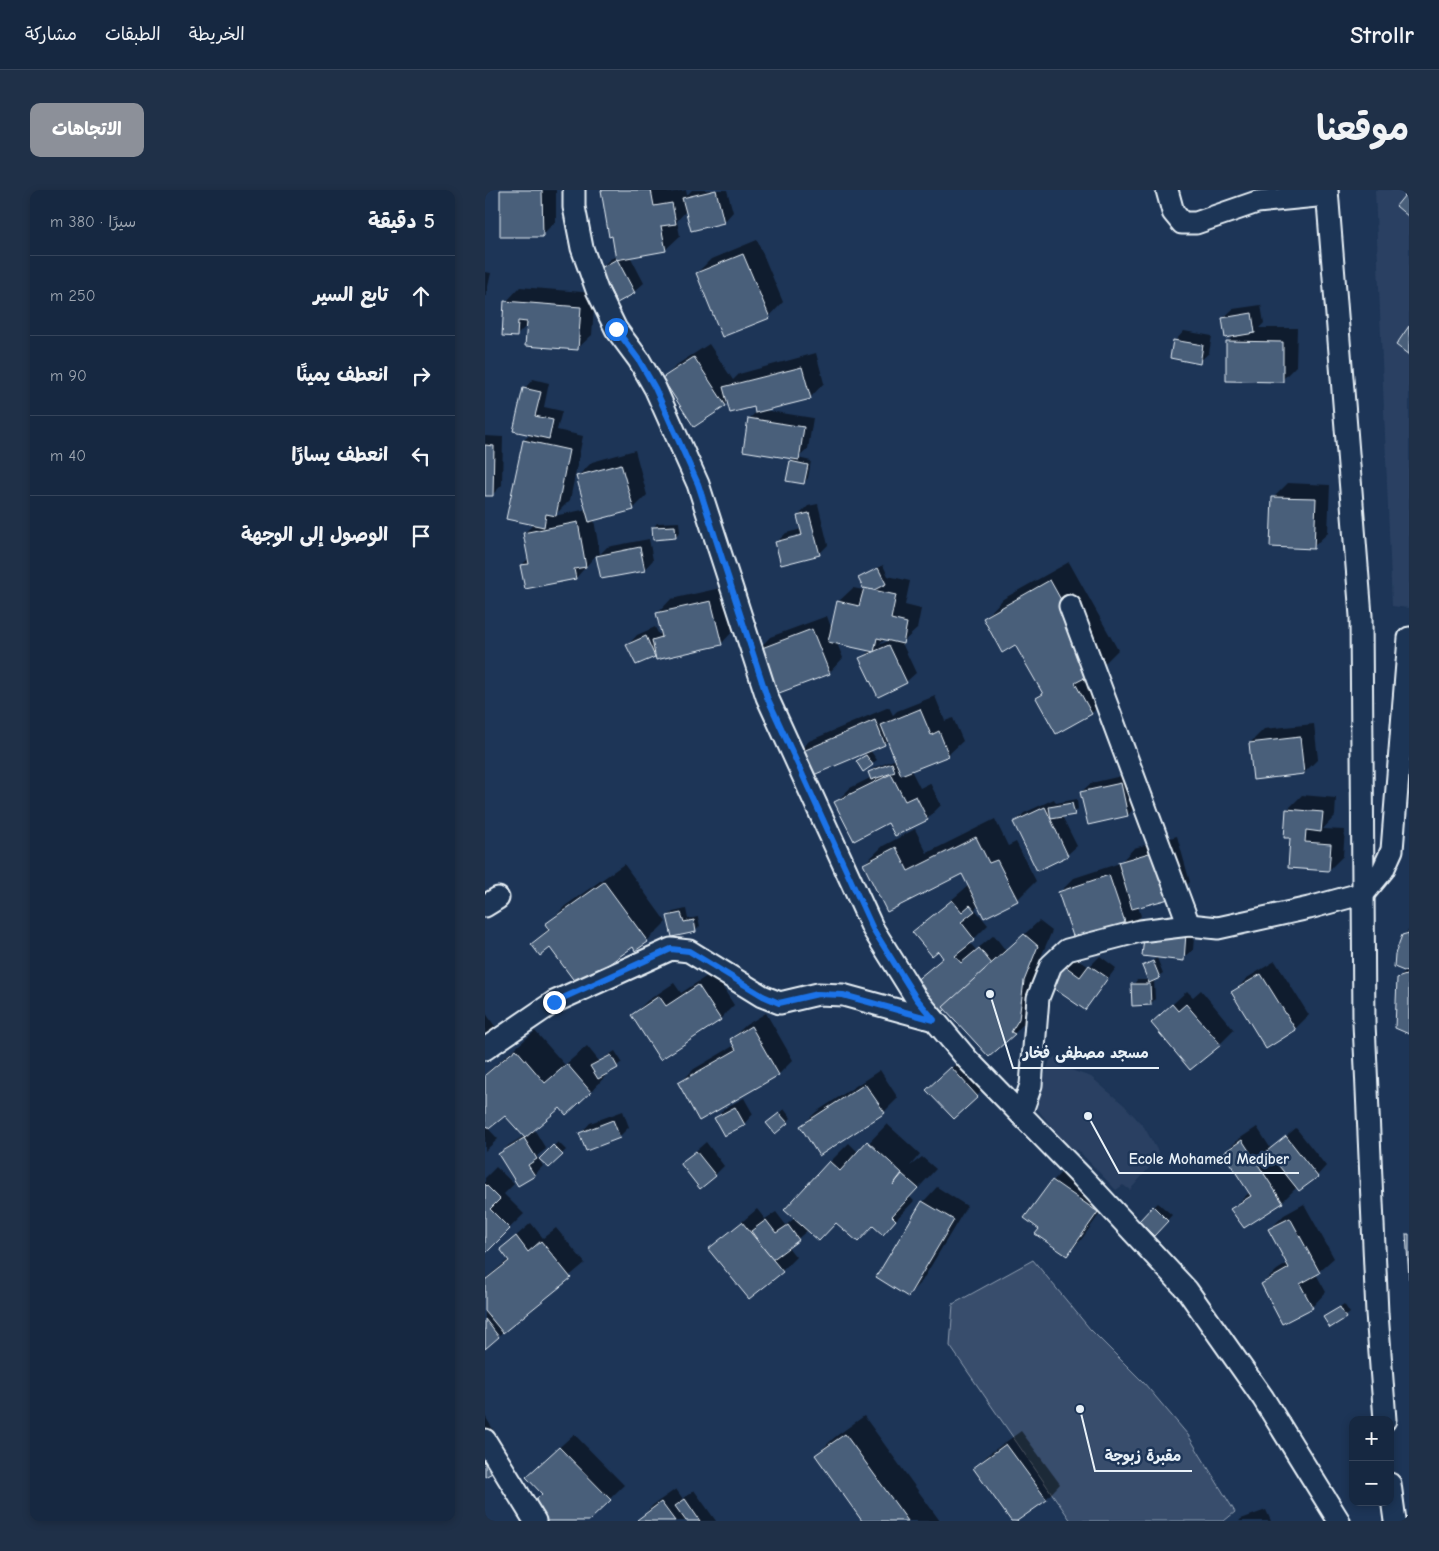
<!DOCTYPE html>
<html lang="ar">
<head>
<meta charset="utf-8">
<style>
	body { margin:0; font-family:"Comic Neue","Playpen Sans Arabic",sans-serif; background:#1f3048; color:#f1f3f6; direction:rtl }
	.controls { position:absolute; right:15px; bottom:15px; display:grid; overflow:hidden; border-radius:10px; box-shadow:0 2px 8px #0003 }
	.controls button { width:45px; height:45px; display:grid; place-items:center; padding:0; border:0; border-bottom:1px solid #35445a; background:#162841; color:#f1f3f6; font:25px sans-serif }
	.stop { position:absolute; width:15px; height:15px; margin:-11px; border:4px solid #1a73e8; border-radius:50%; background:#fff }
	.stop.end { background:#1a73e8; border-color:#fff; box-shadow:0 1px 5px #0008 }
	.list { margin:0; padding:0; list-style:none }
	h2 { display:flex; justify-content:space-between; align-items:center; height:65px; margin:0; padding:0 20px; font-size:21px }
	h2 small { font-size:16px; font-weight:400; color:#9ea6b1 }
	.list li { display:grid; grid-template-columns:32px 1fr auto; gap:15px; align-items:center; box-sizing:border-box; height:80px; padding:0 20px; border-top:1px solid #35445a }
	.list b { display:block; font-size:19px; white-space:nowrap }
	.list em { font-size:16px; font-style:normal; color:#9ea6b1 }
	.icon { flex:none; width:28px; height:28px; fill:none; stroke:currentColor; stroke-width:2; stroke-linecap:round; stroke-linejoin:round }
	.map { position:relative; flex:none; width:924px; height:1331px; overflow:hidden; direction:ltr; border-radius:10px }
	header { display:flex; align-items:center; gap:30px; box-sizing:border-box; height:70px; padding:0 25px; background:#162841; border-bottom:1px solid #35445a }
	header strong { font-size:24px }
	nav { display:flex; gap:28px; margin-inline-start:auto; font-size:18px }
	.intro { display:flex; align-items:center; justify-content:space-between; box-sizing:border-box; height:120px; padding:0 30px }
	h1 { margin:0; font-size:35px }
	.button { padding:12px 22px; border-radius:10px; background:#8c9099; color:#fff; font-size:18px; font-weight:700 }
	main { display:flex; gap:30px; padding:0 30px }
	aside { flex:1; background:#162841; border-radius:10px; box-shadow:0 2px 8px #0003 }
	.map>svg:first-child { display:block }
	.built { fill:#2a4162 }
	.green { fill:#374d6c; stroke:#909fb2 }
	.shadow { fill:#0007; fill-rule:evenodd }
	.building { fill:#495e7a; stroke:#e8f1f8 }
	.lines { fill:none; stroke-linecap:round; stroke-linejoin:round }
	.street-casing { stroke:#e8f1f8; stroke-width:25 }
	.street { stroke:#1d3557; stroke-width:21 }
	.route { stroke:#1a73e8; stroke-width:6 }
	.leader { fill:none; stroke:#e8f1f8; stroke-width:2 }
	.callout-dot { fill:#e8f1f8; stroke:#1d3557; stroke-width:2 }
	.callout-label { font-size:15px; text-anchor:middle; font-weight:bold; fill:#e8f1f8; stroke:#1d3557; stroke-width:5; stroke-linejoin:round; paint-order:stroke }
</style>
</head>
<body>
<header>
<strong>Strollr</strong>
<nav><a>الخريطة</a><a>الطبقات</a><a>مشاركة</a></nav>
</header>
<div class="intro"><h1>موقعنا</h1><a class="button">الاتجاهات</a></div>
<main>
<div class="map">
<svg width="924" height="1331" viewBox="0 0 924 1331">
	<rect width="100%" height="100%" fill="#1d3557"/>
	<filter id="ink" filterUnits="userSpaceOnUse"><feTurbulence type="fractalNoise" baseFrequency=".02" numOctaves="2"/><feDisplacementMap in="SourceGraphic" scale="10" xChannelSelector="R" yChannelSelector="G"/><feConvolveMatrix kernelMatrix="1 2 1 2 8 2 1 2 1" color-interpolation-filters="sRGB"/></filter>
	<g filter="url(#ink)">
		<g class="built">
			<path d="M890 0H924V418L907 416Z"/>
			<path d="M573 865 577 877 606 887 639 915 659 937 675 965 645 1000 638 995 631 1000 593 960H585L549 915 565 870Z"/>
		</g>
		<path class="green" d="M548 1070 605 1139 659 1193 703 1245 750 1322 739 1331H586L465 1156 468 1114Z"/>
		<g class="shadow">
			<path d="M16 0H71V31L57 45Z"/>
			<path d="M117 0H183V3L201 0 202 5 207 0H242L248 22 239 32 201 21 192 31 195 46 180 60 145 66 159 93 149 102 115 79 125 69 132 66Z"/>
			<path d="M272 50 298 112 284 127 212 83 226 69Z"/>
			<path d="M0 82 6 83 0 110Z"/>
			<path d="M35 97 110 103 107 145 92 159 43 134 31 146 21 112Z"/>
			<path d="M776 115 779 133 774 138H812L811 176 797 190 742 152 749 145 738 128 748 119Z"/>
			<path d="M699 141 727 146 724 163 714 172 690 151Z"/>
			<path d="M224 154 248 190 254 184 331 163 339 193 325 208 278 220 328 228 323 259 313 268 326 271 323 288 319 293 306 272 310 268 264 229 271 222 270 216 243 212 240 215 179 188 193 174Z"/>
			<path d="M48 189 64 193 59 217 77 221 72 240 98 246 85 310 69 326 102 319 93 286 107 272 150 260 162 305 148 319 109 330 115 364 122 357 164 349 168 370 159 380 117 388 112 364 91 388 36 376 44 368 39 343 49 334 39 250 46 244 39 199Z"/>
			<path d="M0 246 18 247 17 295 7 305H0Z"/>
			<path d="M803 293 845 295 843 343 828 357 789 307Z"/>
			<path d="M333 314 343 355 334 364 292 352 301 343 317 339 313 326 323 316ZM323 343V345L301 350V348Z"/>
			<path d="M194 332 195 342 191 347 168 338 172 333Z"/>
			<path d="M584 372 633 460 614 479 625 504 607 523 552 509 558 502 531 453 500 428 518 409Z"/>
			<path d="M398 375 403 386 425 391 420 415 436 419 432 439 417 453 431 483 421 492 376 469 385 460 352 453 358 468 344 483 271 462 285 447 342 426 347 440 353 412 368 398 379 400 375 388ZM400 449 405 450 394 455Z"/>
			<path d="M240 397 250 439 236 454 171 464 151 474 143 455 152 445 170 437 174 445 176 442 172 424 186 409Z"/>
			<path d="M450 506 460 531 468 528 478 551 463 565 426 580 435 598 445 593 456 615 442 629 404 632 351 612 365 598 387 587 385 582 389 578 411 569 404 551 385 560 392 570 378 580 373 571 384 561 310 565 324 551 404 517 408 525 412 521Z"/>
			<path d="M829 534 833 569 819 583 765 553 779 539Z"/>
			<path d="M645 584 652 615 643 625 603 633 596 602 606 593Z"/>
			<path d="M817 605 851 608 850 626 838 639 860 640 858 666 844 680 807 647 802 620Z"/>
			<path d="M569 609 571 613 592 609 593 619 589 623 577 626 592 656 582 665 530 632 539 623Z"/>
			<path d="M674 617 677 634 673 638 655 642 652 624 656 620Z"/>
			<path d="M510 629 523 656 531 652 551 691 532 710 494 715 490 719 503 735 485 753 491 760 509 745 521 761 554 731 567 741 552 776 548 813 540 827 543 829 529 844 460 818 430 792 459 767 453 759 429 742 484 695 477 682 402 720 379 674 398 656 430 639 442 663Z"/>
			<path d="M692 646 705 692 690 706 653 716 656 726 642 740 575 702 589 688 635 673 649 658Z"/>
			<path d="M139 674 181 732 162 751 65 756 48 754 64 738 62 735 80 716Z"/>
			<path d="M201 719 203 729 213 727 215 736 211 740 188 745 183 726 188 722Z"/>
			<path d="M710 734 708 760 698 769 659 765Z"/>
			<path d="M924 740V842L914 788 922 780 918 746Z"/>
			<path d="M615 766 631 778 600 819 581 777 590 767 604 777Z"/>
			<path d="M672 768 678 783 669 789 670 809 665 814 648 795 652 790H664L659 776Z"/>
			<path d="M790 771 824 825 810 839 748 803 762 788Z"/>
			<path d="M228 782 249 815 235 829 147 826 162 811 189 793 196 803Z"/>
			<path d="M716 800 749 840 735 854 667 833 702 801 708 807Z"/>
			<path d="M0 822 14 842 0 856Z"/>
			<path d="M281 823 308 870 294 884 215 929 194 894 209 879 250 855 246 849 261 835Z"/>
			<path d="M50 841 80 875 102 856 114 871 130 861 137 872 124 882 106 902 75 916 49 939 61 959 52 966 58 976 49 985 15 964 24 955 39 946 21 924 0 933V884Z"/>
			<path d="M476 869 502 896 469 928 453 891Z"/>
			<path d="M395 880 413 908 399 922 316 937 331 922Z"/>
			<path d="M259 908 268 924 259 934 231 928 240 918Z"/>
			<path d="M299 919 306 928 302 932 287 929Z"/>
			<path d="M138 921 144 937 134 947 102 959 96 943 105 933Z"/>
			<path d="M402 934 435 964 425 976 437 967 451 979 425 1007 429 1011 398 1043 388 1034 352 1032 323 1040 303 1057 311 1067 297 1081 225 1059 272 1019 280 1029 291 1022 301 1035 310 1028 345 972 364 953 374 963Z"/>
			<path d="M0 935 13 949 0 961Z"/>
			<path d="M772 937 786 959 811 938 841 976 832 986 812 997 797 1012 759 1037 747 1019 765 1002 739 963 754 949Z"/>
			<path d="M73 952 81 960 64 976 56 969Z"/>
			<path d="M221 952 239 976 230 985 197 973Z"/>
			<path d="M582 976 626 1008 596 1050 581 1065 568 991Z"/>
			<path d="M11 977 29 994 19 1004 39 1024 0 1062V988Z"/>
			<path d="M452 997 482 1016 437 1091 423 1105 438 1012Z"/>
			<path d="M673 1013 687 1025 669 1044 655 1031Z"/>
			<path d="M819 1014 849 1068 831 1084 841 1102 827 1117 777 1094 792 1080 803 1073 785 1039 799 1025Z"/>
			<path d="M46 1033 58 1048 71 1038 100 1073 0 1157V1089L24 1069 16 1059Z"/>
			<path d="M859 1114 865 1123 860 1127H840Z"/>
			<path d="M0 1226 24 1266 10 1280 0 1286Z"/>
			<path d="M379 1226 455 1331H379L331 1265 350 1247Z"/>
			<path d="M536 1241 575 1294 561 1309 528 1331 490 1278 504 1264Z"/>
			<path d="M89 1244 139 1295 102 1331 59 1304 57 1273Z"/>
			<path d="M191 1299 198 1309 209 1300 231 1331H154L168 1315Z"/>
			<path d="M781 1320 786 1331H754L756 1329Z"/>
		</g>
		<g class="building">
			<path d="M15 0H57L58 47H15Z"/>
			<path d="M116 0H166L169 16 187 13 191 34 176 36 181 61 131 70 127 46 124 47Z"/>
			<path d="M231 0 239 33 206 41 197 8Z"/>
			<path d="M924 0V27L911 16Z"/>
			<path d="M258 64 285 128 237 147 211 83Z"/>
			<path d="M132 69 150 103 132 113 114 79Z"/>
			<path d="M19 111 96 117 93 160 40 156 42 132 33 131 32 147 17 146Z"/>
			<path d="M767 123 770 143 740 148 737 128Z"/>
			<path d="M924 136V165L911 155Z"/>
			<path d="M688 150 718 155 715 174 685 168Z"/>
			<path d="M741 151 798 152V192L741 191Z"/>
			<path d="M209 167 241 216 209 237 177 188Z"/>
			<path d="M317 177 326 209 270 223 269 217 245 223 238 197Z"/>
			<path d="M38 198 56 202 50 226 68 230 64 249 28 241Z"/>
			<path d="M263 228 319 237 314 270 258 261Z"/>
			<path d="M38 250 84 260 71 326 61 324 59 337 21 329Z"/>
			<path d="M0 255 9 256 8 306H0Z"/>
			<path d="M305 271 323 275 319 294 301 291Z"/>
			<path d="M136 274 149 320 104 332 91 286Z"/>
			<path d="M787 307 831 308 829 359 785 357Z"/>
			<path d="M324 323 335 365 296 375 290 352 317 345 312 326Z"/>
			<path d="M93 332 101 377 89 379 91 389 40 399 35 375 44 374 38 343Z"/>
			<path d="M190 336 191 348 168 350 167 337Z"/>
			<path d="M155 357 160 381 116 389 111 366Z"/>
			<path d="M393 378 401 394 381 404 373 388Z"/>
			<path d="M565 390 615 480 590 493 607 524 571 544 551 508 558 504 530 455 517 463 498 428Z"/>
			<path d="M379 398 411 405 406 429 422 433 418 454 392 448 389 462 343 452 352 411 374 416Z"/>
			<path d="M226 411 237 455 171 470 167 450 177 447 171 423Z"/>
			<path d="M327 439 345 484 286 506 269 461Z"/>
			<path d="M161 446 170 467 151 475 141 455Z"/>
			<path d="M404 455 422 493 393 507 374 468Z"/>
			<path d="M435 519 446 545 454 541 464 566 416 585 396 535Z"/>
			<path d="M390 530 400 555 319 589 309 565Z"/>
			<path d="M815 547 819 584 768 590 764 553Z"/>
			<path d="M381 565 388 575 378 582 371 571Z"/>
			<path d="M407 573 410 582 386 590 383 582Z"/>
			<path d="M406 584 420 611 431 606 443 630 410 646 403 633 369 651 349 612Z"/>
			<path d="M636 593 643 626 603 635 595 602Z"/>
			<path d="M587 613 590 625 566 629 564 617Z"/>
			<path d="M560 617 583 666 552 681 528 632Z"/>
			<path d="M801 619 838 622 836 642 821 640 820 652 846 654 844 681 803 678 805 648H799Z"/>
			<path d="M491 647 504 673 512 670 533 711 499 728 477 684 402 722 378 674 411 657 423 681Z"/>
			<path d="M678 659 691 707 647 719 633 672Z"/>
			<path d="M624 685 643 741 592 758 573 702Z"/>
			<path d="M119 692 163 752 150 761 148 757 93 796 65 758 55 766 46 754 64 740 60 734Z"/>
			<path d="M467 710 477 722 485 715 490 721 476 732 490 750 470 766 476 773 494 758 511 779 455 824 429 792 458 768 453 761 447 766 427 742Z"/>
			<path d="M196 723 199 732 209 730 211 742 187 747 182 726Z"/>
			<path d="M660 738 701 743 699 771 657 766Z"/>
			<path d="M924 743V783L909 777 910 764 917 745Z"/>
			<path d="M539 744 553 756 539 791 534 829 526 842 530 844 504 867 458 817Z"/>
			<path d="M668 771 675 788 664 793 657 776Z"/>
			<path d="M604 775 623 788 600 820 565 796 580 776 595 787Z"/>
			<path d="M776 784 811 840 781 859 746 802Z"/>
			<path d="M924 784V844L910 838 912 788Z"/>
			<path d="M646 794H665L666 815 647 816Z"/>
			<path d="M213 795 236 830 175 870 146 825 174 806 181 816Z"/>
			<path d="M687 814 693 821 701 814 736 855 705 880 666 833Z"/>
			<path d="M266 836 294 885 214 931 193 893 251 860 245 849Z"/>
			<path d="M31 859 60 893 82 874 106 902 81 925 75 918 40 948 20 926 5 938 0 935V885Z"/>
			<path d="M126 865 133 878 113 889 105 876Z"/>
			<path d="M466 877 493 907 469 929 441 900Z"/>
			<path d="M380 894 400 923 334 966 315 936Z"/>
			<path d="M250 917 260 935 239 946 229 928Z"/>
			<path d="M294 923 303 933 290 944 281 933Z"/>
			<path d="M128 930 135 948 101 961 94 943Z"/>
			<path d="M801 946 833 987 814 1001 782 961Z"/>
			<path d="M39 948 52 969 43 975 50 986 33 996 13 964Z"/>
			<path d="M757 950 798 1013 759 1038 745 1019 766 1006 738 963Z"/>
			<path d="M382 951 417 983 408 995 417 984 433 998 407 1026 411 1030 398 1045 388 1036 373 1052 351 1033 334 1051 299 1020 344 971 355 981Z"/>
			<path d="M68 955 78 965 64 978 54 969Z"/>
			<path d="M211 961 231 986 215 999 195 973Z"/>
			<path d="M567 990 613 1022 582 1066 550 1044 554 1039 539 1028Z"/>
			<path d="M0 994 15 1009 5 1019 25 1039 0 1064Z"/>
			<path d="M437 1011 469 1030 423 1107 391 1087Z"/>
			<path d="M668 1016 683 1031 669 1046 654 1031Z"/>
			<path d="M805 1028 835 1083 815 1094 828 1118 797 1134 776 1094 804 1078 783 1039Z"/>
			<path d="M281 1030 291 1043 303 1035 314 1050 287 1070 266 1041Z"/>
			<path d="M257 1032 298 1082 264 1109 223 1059Z"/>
			<path d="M921 1044H924V1089Z"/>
			<path d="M31 1046 43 1062 56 1051 86 1088 18 1143 0 1121V1090L24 1071 15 1059Z"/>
			<path d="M855 1117 861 1128 845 1138 838 1127Z"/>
			<path d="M0 1129 14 1147 0 1159Z"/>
			<path d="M360 1244 423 1331H377L330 1265Z"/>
			<path d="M521 1254 562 1310 532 1331H526L488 1278Z"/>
			<path d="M74 1257 126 1310 104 1331H42L36 1324 57 1304 41 1287Z"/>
			<path d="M0 1263 11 1281 0 1287Z"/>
			<path d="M200 1309 215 1331H201L190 1316Z"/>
			<path d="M176 1312 190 1331H153L152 1330Z"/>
		</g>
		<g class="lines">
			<defs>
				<g id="street">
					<path d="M89 0V17L97 58 112 100 131 139 154 170 170 198 213 294 282 507 388 739 431 808 483 870 597 987 702 1100 778 1208 854 1331"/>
					<path d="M682 0 688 22 697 33H711L772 12 842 5"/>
					<path d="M842 0 876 426 879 833 892 1123 900 1230"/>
					<path d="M585 416 704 735"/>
					<path d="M0 716 13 708"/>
					<path d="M0 859 69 812 186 759 204 761 277 806 295 813 333 804 358 805 449 830"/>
					<path d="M536 924 546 895 553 808 566 775 582 760 655 741 704 735 733 738 824 718 879 703 898 680 907 660 924 448"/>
					<path d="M0 1250 50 1331"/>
					<path d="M905 1294 910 1331"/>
				</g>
			</defs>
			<use href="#street" class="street-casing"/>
			<use href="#street" class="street"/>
		</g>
	</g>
	<g class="lines" filter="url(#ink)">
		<path class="route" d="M69 812 186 759 204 761 278 806 294 813 333 804 358 805 449 830 431 808 388 739 282 507 213 294 170 198 154 170 131 139"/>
	</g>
	<path class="leader" d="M505 804L528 878H674M603 926L634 983H814M595 1219L610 1281H707"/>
	<g class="callout-dot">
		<circle cx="505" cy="804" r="5"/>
		<circle cx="603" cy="926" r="5"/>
		<circle cx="595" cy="1219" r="5"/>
	</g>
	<g class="callout-label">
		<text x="601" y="868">مسجد مصطفى فخار</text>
		<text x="724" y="974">Ecole Mohamed Medjber</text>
		<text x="658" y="1271">مقبرة زبوجة</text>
	</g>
</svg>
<div class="controls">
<button>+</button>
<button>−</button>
</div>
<div class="stop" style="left:131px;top:139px"></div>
<div class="stop end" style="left:69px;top:812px"></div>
</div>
<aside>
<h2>5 دقيقة<small>سيرًا · 380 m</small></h2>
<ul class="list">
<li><svg class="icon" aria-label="ahead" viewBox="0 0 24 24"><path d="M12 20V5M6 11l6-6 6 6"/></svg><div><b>تابع السير</b></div><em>250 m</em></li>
<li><svg class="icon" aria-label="right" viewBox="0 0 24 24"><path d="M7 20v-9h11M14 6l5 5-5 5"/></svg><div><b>انعطف يمينًا</b></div><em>90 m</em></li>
<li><svg class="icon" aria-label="left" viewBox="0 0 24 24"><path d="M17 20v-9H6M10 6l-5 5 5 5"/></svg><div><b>انعطف يسارًا</b></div><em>40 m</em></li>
<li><svg class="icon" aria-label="arrive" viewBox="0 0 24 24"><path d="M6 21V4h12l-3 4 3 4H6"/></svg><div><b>الوصول إلى الوجهة</b></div></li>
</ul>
</aside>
</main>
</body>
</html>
